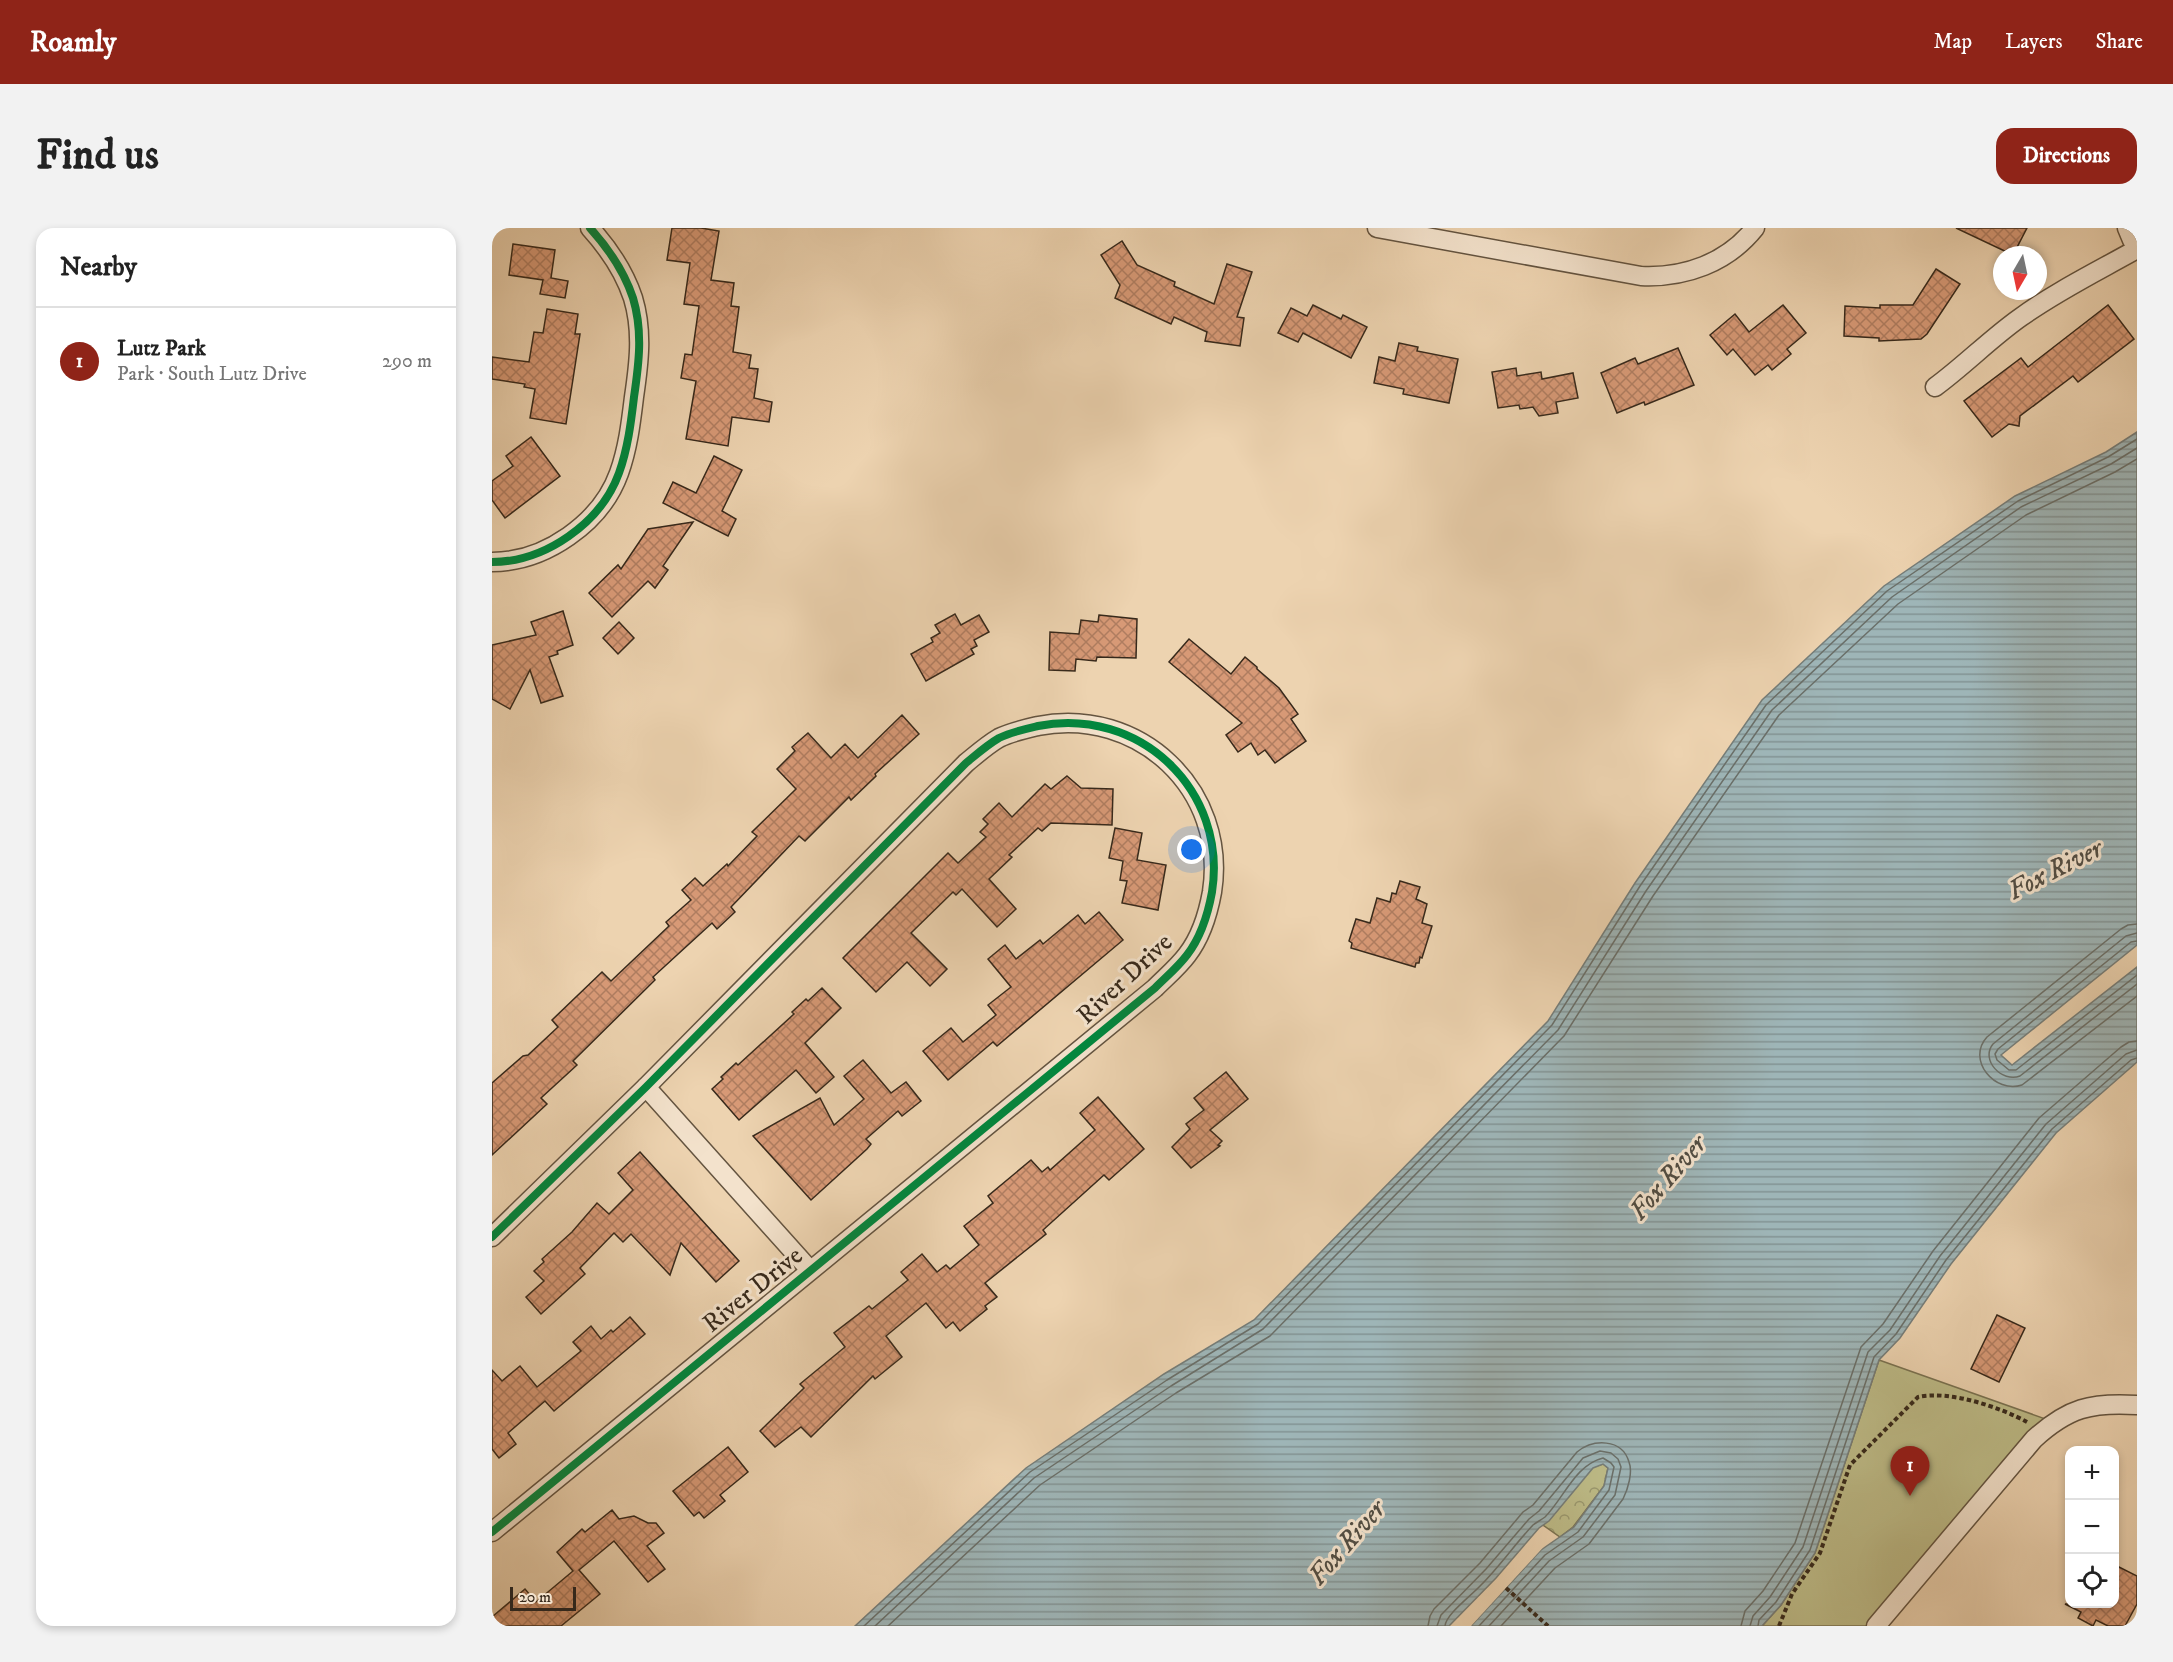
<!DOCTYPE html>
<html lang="en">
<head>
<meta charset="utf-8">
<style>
	body { margin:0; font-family:"IM FELL DW Pica",serif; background:#f2f2f2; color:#222 }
	.controls { position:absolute; right:18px; bottom:18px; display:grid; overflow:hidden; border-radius:12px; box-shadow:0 3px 9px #0003 }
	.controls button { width:54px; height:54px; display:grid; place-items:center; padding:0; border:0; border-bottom:2px solid #e0e0e0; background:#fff; color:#222; font:30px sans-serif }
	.compass { position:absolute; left:1501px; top:18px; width:54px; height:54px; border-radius:50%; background:#fff; box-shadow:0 3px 9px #0003; rotate:189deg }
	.scale { position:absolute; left:18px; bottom:15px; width:66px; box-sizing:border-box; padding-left:6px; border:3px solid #37291b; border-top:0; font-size:16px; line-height:21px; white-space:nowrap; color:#37291b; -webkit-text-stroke:4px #f3e2cc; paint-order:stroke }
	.you { position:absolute; left:700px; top:622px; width:21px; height:21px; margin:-15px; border:4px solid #fff; border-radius:50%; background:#1a73e8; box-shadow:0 0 0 9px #1a73e833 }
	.badge { display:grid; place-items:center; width:39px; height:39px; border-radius:50%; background:#8f2418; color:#fff; font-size:20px; font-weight:700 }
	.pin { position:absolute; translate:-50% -50px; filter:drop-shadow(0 2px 3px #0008) }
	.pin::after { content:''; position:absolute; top:32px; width:21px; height:18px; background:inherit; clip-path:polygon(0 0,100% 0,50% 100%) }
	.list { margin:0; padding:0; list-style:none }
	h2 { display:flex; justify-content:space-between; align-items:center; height:78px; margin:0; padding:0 24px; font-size:26px }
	h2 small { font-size:20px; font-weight:400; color:#767676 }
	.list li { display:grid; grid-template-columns:39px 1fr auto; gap:18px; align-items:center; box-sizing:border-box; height:108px; padding:0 24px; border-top:2px solid #e0e0e0 }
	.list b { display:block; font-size:22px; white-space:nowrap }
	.list p { margin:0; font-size:20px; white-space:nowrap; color:#767676 }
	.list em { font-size:20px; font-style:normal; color:#767676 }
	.icon { flex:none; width:33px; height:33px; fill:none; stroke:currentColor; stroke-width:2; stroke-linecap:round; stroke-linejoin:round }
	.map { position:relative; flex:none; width:1645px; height:1398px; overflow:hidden; border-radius:18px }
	header { display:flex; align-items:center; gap:36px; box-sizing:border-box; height:84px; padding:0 30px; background:#8f2418; color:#fff }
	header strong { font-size:28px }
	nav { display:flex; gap:33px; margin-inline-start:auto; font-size:21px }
	.intro { display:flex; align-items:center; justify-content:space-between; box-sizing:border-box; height:144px; padding:0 36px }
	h1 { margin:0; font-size:42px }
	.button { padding:15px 27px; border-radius:18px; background:#8f2418; color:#fff; font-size:21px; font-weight:700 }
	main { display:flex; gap:36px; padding:0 36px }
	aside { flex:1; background:#fff; border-radius:18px; box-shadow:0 3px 9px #0003 }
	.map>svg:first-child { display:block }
	.green { fill:#bdbb87; stroke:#7a7251; stroke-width:1.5 }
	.forest { fill:url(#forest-crowns); stroke:#7a7251; stroke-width:1.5 }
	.water { fill:url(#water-rules); stroke:#757d79; stroke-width:1.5 }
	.pier { fill:#edd3b0 }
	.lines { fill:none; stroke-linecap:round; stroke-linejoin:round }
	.shore { stroke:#6a6f69; stroke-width:1.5 }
	.building { fill:url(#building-cross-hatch); stroke:#37291b; stroke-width:1.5 }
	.minor-casing { stroke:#645440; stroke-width:21 }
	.path { stroke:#37291b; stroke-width:4; stroke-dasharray:4.5 3; stroke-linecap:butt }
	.minor { stroke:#f3e2cc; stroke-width:18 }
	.cycleway-casing { stroke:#f3e2cc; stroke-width:11 }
	.cycleway { stroke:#00873e; stroke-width:8 }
	.labels { text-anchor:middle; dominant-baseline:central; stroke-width:6; stroke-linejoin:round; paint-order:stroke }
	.street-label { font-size:26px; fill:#37291b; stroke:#f3e2cc }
	.water-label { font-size:27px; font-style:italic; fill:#514c42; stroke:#f3e2cc }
</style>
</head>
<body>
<header>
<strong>Roamly</strong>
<nav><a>Map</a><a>Layers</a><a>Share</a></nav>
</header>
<div class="intro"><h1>Find us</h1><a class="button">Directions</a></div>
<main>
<aside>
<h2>Nearby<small></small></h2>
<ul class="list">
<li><span class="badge">1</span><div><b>Lutz Park</b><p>Park · South Lutz Drive</p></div><em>290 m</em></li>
</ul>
</aside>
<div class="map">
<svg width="1645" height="1398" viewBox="0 0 1645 1398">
	<defs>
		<pattern id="forest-crowns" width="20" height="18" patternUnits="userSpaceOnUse" patternTransform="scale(1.5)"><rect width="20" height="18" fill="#bdbb87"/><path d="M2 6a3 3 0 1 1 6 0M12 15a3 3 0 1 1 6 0" fill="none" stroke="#9a986e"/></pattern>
		<pattern id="water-rules" width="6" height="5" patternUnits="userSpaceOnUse" patternTransform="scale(1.5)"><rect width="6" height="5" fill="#9eb5b7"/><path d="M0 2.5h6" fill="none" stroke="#829394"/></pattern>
		<pattern id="building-cross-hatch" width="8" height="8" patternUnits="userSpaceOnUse" patternTransform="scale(1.5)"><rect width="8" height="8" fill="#d79976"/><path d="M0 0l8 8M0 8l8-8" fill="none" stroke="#af7d60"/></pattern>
	</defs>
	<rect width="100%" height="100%" fill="#edd3b0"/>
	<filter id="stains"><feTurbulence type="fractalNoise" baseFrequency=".00333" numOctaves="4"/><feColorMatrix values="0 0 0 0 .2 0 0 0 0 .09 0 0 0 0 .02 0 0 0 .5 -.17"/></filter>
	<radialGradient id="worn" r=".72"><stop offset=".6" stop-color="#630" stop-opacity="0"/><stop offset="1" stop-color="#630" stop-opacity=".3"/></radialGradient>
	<path class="green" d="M1387 1132 1562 1194 1384 1398H1270L1289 1377 1323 1325Z"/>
	<path class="forest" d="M1111 1236 1116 1240 1112 1258 1081 1299 1068 1309 1051 1297 1101 1239Z"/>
	<path class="water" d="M1645 204V717L1509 827 1520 837 1645 739V834L1564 905 1459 1036 1408 1110 1387 1132 1323 1325 1289 1377 1270 1398H979L1049 1322 1082 1299 1112 1258 1116 1240 1111 1236 1101 1240 1057 1293 1047 1300 1004 1350 957 1398H363L534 1240 672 1146 762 1092 1056 793 1143 655 1270 472 1392 358 1523 268 1614 224Z"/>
	<path class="pier" d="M1057 1313 979 1398H976L1047 1320Z"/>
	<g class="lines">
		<g class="shore">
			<path d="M1645 696 1636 697 1629 701 1495 809C1474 832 1503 866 1530 857L1645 768"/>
			<path d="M1645 705 1634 708 1501 816C1488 832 1510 855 1528 848L1645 756"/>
			<path d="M1645 713 1639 714 1506 821 1503 826 1505 832 1517 842H1524L1645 747"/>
			<path d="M372 1398 538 1244 675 1152 766 1096 1060 797 1148 658 1274 477 1395 363 1526 273 1616 229 1645 211"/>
			<path d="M383 1398 542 1250 679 1158 771 1101 1066 802 1154 663 1280 482 1400 369 1529 279 1619 236 1645 220"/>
			<path d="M396 1398 548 1257 684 1165 778 1108 1072 808 1161 668 1287 487 1406 376 1534 287 1623 244 1645 231"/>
			<path d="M936 1398 938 1388 942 1381 988 1335 1031 1284 1041 1277 1085 1224C1101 1211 1130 1210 1137 1234 1141 1244 1136 1261 1131 1271L1097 1316 1063 1340 1009 1398"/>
			<path d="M945 1398 949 1387 994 1341 1037 1291 1047 1283 1091 1230 1108 1223 1119 1225 1126 1231 1129 1239 1123 1267 1091 1309 1057 1333 997 1398"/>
			<path d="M953 1398C954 1386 980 1367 989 1357 1008 1338 1023 1316 1041 1297 1045 1294 1049 1292 1053 1289 1072 1270 1083 1237 1111 1230L1119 1235 1122 1239 1117 1262 1086 1304 1053 1327 987 1398"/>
			<path d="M1249 1398 1253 1383 1271 1363 1303 1315 1369 1119 1391 1096 1441 1023 1547 890 1629 819 1637 814 1645 813"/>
			<path d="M1258 1398 1261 1388 1278 1369 1311 1319 1376 1124 1398 1102 1448 1028 1554 896 1634 826 1645 822"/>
			<path d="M1266 1398 1267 1392 1284 1374 1318 1322 1382 1129 1404 1106 1454 1032 1560 901 1639 832 1645 830"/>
		</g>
	</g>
	<g class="building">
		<path d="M180 0H209L227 3 219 52 242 55 239 78 247 79 241 124 259 127 257 140 266 141 262 170 280 174 277 194 240 189 236 218 194 211 204 153 189 150 193 126 200 127 207 78 192 76 198 35 175 32Z"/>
		<path d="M1464 0H1535L1521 27Z"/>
		<path d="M630 13 645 37 683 54 682 58 722 76 735 36 760 44 745 89 752 90 748 118 713 113 715 104 682 89 679 96 623 70 628 57 609 27Z"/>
		<path d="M21 16 63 22 59 50 76 53 73 70 48 66 51 52 17 47Z"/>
		<path d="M1444 41 1468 56 1435 106 1429 111 1387 113V110L1352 108 1353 78 1388 80V77H1421Z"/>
		<path d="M821 77 849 91 851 87 875 99 859 130 811 105 806 114 786 105 799 80 815 88Z"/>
		<path d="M1291 77 1314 105 1295 121 1299 126 1280 142 1276 137 1263 147 1241 121 1235 127 1218 107 1243 86 1257 104Z"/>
		<path d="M1616 77 1642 111 1586 154 1581 148 1528 188 1527 198 1517 196 1500 209 1472 173 1529 130 1536 139Z"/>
		<path d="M55 81 86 86 83 106H88L74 196 38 190 43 161 32 159 33 156 0 151V129L37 134 42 104 51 105Z"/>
		<path d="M907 115 926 119 925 123 966 131 957 175 911 166 912 161 882 155 887 129 903 133Z"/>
		<path d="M1186 120 1202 157 1153 177 1152 174 1125 185 1109 145 1143 130 1146 136Z"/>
		<path d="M1024 140 1025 148 1049 144 1050 151 1081 145 1086 170 1064 174 1066 185 1047 188 1041 179 1028 181 1027 177 1006 180 1000 144Z"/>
		<path d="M39 209 68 248 13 290 0 272V253L21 238 14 228Z"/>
		<path d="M222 228 250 242 230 283 244 291 236 308 171 275 181 254 204 265Z"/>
		<path d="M201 294 171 338 176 342 163 360 156 353 120 389 97 365 126 337 129 341 156 301Z"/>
		<path d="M71 383 81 417 65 423 66 426 57 429 71 468 49 475 38 442 18 481 0 471V417L44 407 39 394Z"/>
		<path d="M463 386 469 397 487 387 497 404 482 412 485 418 479 421 482 426 434 453 419 426 441 414 439 410 448 405 443 397Z"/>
		<path d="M607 387 645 391 644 430 605 429 604 433 584 431 583 443 557 442 558 404 587 406 589 392 606 394Z"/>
		<path d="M127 394 142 410 126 426 111 410Z"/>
		<path d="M697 411 739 446 753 429 765 439V441L787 460 806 486 799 491 814 513 783 535 773 522 766 527 759 515 746 524 734 507 750 495 677 434Z"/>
		<path d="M410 487 427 506 383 546 384 548 359 572 357 569 313 613 307 608 239 679 243 684 225 701 220 695 161 749 163 752 81 833 85 837 49 870 55 876 0 927V855L31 828 36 827 66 799 60 792 110 744 119 753 177 698 174 694 199 672 190 662 203 650 211 658 235 636 236 638 265 608 260 604 304 561 285 541 303 523 300 519 316 505 339 530 353 516 366 530Z"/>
		<path d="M575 548 589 560 621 561 620 597 559 595 550 603 546 600 517 627 520 629 497 651 524 681 505 699 470 661 464 667 461 664 419 705 455 741 438 758 415 734 384 764 351 730 456 625 466 635 494 609 488 604 496 596 491 591 507 575 520 589 553 556 559 561Z"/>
		<path d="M623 600 650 605 645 632 674 637 666 682 630 675 635 653 628 652 631 633 617 630Z"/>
		<path d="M908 653 928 659 924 671 935 676 930 695 940 698 930 730 928 729 927 735H924L923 739 859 720 860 715 857 713 864 691 878 695 885 670 898 674 900 665 904 666Z"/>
		<path d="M607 684 631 712 505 818 501 814 456 852 431 823 459 800 471 814 504 787 496 777 519 759 496 731 513 717 524 731 548 712 551 716 586 687 593 696Z"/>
		<path d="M330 760 349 780 313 815 342 849 324 865 304 842 247 892 220 861 231 851 229 849 244 835 246 837 302 786 300 784 314 771 316 773Z"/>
		<path d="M371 832 399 865 414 854 429 873 410 888 406 883 374 911 379 916 375 921 319 972 261 908 328 870 342 897 372 871 352 848Z"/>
		<path d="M734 844 756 871 718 902 730 913 726 917 728 918 699 940 680 919 698 901 694 896 712 882 702 870Z"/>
		<path d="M606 869 652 921 617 952 612 947 551 1002 554 1006 493 1055 505 1069 493 1078 495 1081 468 1103 461 1094 454 1100 434 1075 394 1108 410 1129 383 1151 381 1148 319 1209 309 1199 283 1219 268 1203 312 1160 308 1156 353 1119 342 1105 377 1078 380 1081 416 1052 409 1044 430 1026 445 1044 454 1037 458 1041 487 1017 472 998 501 975 496 968 539 932 550 944 556 939 558 942 603 902 588 885Z"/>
		<path d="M148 924 247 1033 224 1054 189 1015 178 1047 139 1006 131 1014 122 1005 88 1040 93 1046 49 1086 34 1069 52 1053 42 1043 52 1034 50 1031 80 1004 105 975 117 986 141 962 126 945Z"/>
		<path d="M1505 1087 1533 1100 1507 1154 1479 1141Z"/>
		<path d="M138 1089 153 1106 62 1183 53 1173 16 1205 24 1216 7 1230 0 1221V1142L10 1153 28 1138 45 1159 89 1123 81 1114 99 1098 109 1111 119 1102 121 1104Z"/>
		<path d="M236 1219 256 1244 228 1267 233 1273 212 1290 207 1284 202 1288 181 1263Z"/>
		<path d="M120 1282 127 1291 142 1288 156 1295H164L172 1305 155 1318 173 1341 156 1354 122 1313 87 1342 108 1366 69 1398H0V1389L33 1361 44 1374 81 1343 65 1324 90 1301 93 1304Z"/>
		<path d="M1623 1337 1645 1348V1376L1633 1398H1616L1604 1392 1601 1398 1586 1390 1589 1384 1573 1376H1623Z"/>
	</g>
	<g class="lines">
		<defs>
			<g id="minor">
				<path d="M885 0 1149 48C1193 50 1235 35 1263 0"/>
				<path d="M1635 0 1640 12 1645 17"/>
				<path d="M1443 159C1473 137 1499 110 1529 89 1565 63 1606 43 1645 21"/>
				<path d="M0 334C53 334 109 295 127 245 136 220 139 194 142 169 147 135 151 103 141 70 132 43 117 21 98 0"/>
				<path d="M154 859 318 1042"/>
				<path d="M0 1009 154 859 474 535C485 526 495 517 507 510 519 504 533 501 546 498 647 478 736 562 720 664 716 686 709 709 695 727 686 739 674 749 663 760L0 1304"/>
				<path d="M1384 1398 1542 1211C1576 1180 1599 1174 1645 1177"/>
			</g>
		</defs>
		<use href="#minor" class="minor-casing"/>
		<g class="path">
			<path d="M1014 1360 1056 1398"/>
			<path d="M1287 1398 1300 1366 1328 1325 1358 1237 1426 1169C1457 1162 1508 1179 1535 1194"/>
		</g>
		<use href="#minor" class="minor"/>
		<defs>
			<g id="cycleway">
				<path d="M0 334C53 334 109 295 127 245 136 220 139 194 142 169 147 135 151 103 141 70 132 43 117 21 98 0"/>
				<path d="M0 1009 154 859 474 535C485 526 495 517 507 510 519 504 533 501 546 498 647 478 736 562 720 664 716 686 709 709 695 727 686 739 674 749 663 760L0 1304"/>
			</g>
		</defs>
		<use href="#cycleway" class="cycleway-casing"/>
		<use href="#cycleway" class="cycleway"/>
	</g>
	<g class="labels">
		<g class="street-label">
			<text transform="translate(633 751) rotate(-43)">River Drive</text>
			<text transform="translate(261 1062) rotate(-39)">River Drive</text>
		</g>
		<g class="water-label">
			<text transform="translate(1563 642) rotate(-27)">Fox River</text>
			<text transform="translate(1176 950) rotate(-49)">Fox River</text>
			<text transform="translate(855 1315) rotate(-49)">Fox River</text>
		</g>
	</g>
	<rect width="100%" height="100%" filter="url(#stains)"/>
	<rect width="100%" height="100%" fill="url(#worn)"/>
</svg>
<div class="controls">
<button>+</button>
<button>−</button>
<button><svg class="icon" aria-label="locate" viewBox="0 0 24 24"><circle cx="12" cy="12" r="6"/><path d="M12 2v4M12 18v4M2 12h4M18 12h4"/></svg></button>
</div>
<svg class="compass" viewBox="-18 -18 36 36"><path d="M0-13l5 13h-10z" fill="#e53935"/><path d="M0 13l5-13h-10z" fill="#767676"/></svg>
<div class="scale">20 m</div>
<div class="you"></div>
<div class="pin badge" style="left:1418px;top:1268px">1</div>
</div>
</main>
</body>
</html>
